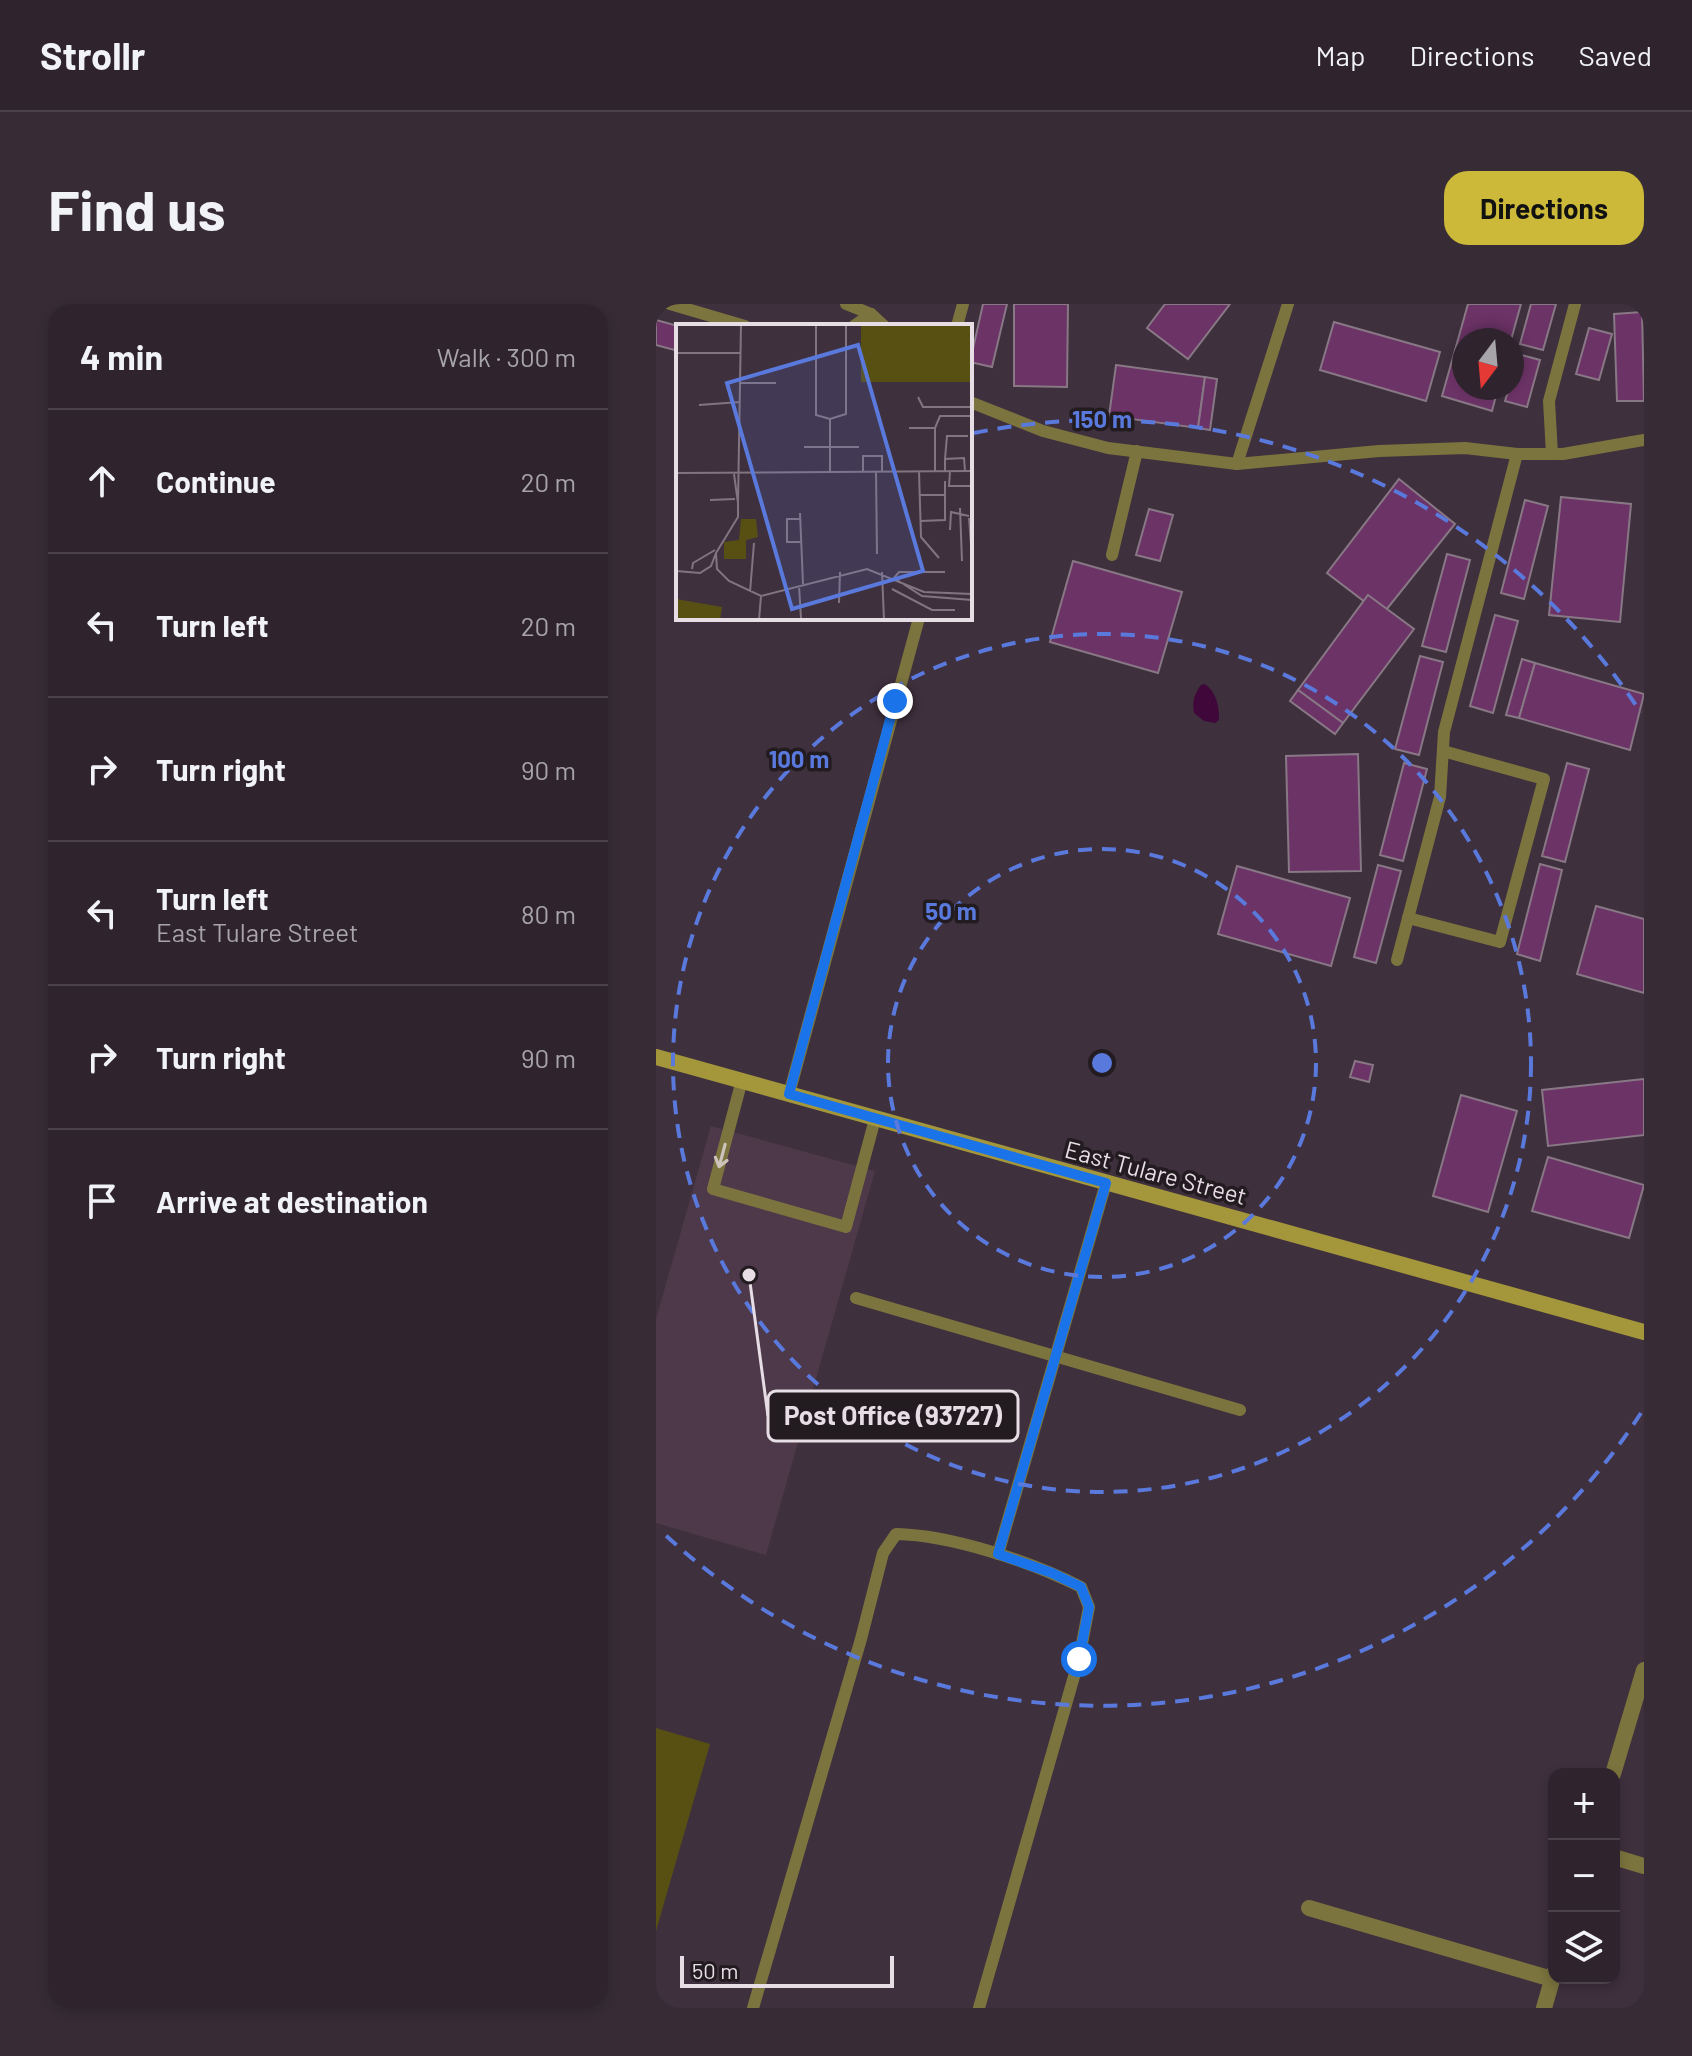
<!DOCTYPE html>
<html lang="en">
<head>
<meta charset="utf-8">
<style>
	body { margin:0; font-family:Barlow,sans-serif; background:#372c36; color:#f1f3f6 }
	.controls { position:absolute; right:24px; bottom:24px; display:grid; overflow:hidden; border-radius:16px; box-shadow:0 4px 12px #0003 }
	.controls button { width:72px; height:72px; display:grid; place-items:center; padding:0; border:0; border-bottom:2px solid #4a414a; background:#2f242e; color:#f1f3f6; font:40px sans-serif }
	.compass { position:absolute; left:796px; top:24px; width:72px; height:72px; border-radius:50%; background:#2f242e; box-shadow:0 4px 12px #0003; rotate:196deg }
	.scale { position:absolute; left:24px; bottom:20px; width:214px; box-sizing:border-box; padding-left:8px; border:4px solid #e7dde5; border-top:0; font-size:22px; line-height:28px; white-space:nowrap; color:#e7dde5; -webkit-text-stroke:6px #221b20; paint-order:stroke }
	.stop { position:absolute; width:24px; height:24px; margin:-18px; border:6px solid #1a73e8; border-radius:50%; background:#fff }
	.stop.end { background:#1a73e8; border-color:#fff; box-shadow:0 2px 8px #0008 }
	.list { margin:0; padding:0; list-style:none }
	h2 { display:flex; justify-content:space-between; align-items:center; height:104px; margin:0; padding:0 32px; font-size:34px }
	h2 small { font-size:26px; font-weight:400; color:#a7a4aa }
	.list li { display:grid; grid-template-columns:52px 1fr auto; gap:24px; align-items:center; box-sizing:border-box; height:144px; padding:0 32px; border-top:2px solid #4a414a }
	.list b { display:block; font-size:30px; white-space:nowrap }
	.list p { margin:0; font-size:26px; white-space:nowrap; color:#a7a4aa }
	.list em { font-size:26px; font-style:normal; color:#a7a4aa }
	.icon { flex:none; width:44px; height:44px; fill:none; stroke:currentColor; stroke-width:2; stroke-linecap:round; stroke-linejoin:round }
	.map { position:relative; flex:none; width:988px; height:1704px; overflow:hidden; border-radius:24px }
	header { display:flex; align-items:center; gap:48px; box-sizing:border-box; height:112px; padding:0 40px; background:#2f242e; border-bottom:2px solid #4a414a }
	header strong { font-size:38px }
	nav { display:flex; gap:44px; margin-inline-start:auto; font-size:28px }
	.intro { display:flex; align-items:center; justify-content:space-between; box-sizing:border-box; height:192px; padding:0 48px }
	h1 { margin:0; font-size:56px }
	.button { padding:20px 36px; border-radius:24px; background:#ccb939; color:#111; font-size:28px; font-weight:700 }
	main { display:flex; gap:48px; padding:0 48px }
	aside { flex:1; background:#2f242e; border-radius:24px; box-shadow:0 4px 12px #0003 }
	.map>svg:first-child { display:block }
	.built { fill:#4d394a }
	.green { fill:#585013 }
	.water { fill:#40073b }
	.building { fill:#6c3366; stroke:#887785; stroke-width:2 }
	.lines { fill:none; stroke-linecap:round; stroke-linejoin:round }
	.service { stroke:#7c743e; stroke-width:12 }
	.minor { stroke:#7c743e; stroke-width:16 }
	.secondary { stroke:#a4963a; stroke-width:16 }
	.oneway { stroke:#ccc3bb }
	.route { stroke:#1a73e8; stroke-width:10 }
	.ring { fill:none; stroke:#5a79dc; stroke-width:4; stroke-dasharray:14 10 }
	.labels { text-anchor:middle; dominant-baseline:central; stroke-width:7; stroke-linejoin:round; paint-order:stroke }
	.street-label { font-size:24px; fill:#e7dde5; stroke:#221b20 }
	.inset-road { fill:none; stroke:#827580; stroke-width:2 }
	.view { fill:#5a79dc; fill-opacity:0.15; stroke:#5a79dc; stroke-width:4 }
	.inset-edge { fill:none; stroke:#e7dde5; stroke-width:4 }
	.centre { fill:#5a79dc; stroke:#221b20; stroke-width:4 }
	.ring-label { font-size:24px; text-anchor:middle; font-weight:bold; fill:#5a79dc; stroke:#221b20; stroke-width:7; stroke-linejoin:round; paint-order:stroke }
	.leader { fill:none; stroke:#e7dde5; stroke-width:3 }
	.callout-dot { fill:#e7dde5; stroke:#221b20; stroke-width:3 }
	.callout { fill:#221b20; stroke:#e7dde5; stroke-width:3 }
	.callout-label { font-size:26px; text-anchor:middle; font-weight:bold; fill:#e7dde5 }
</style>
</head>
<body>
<header>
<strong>Strollr</strong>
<nav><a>Map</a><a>Directions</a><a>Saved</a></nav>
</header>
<div class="intro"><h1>Find us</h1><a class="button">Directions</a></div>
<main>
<aside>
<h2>4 min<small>Walk · 300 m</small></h2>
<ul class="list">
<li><svg class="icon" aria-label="ahead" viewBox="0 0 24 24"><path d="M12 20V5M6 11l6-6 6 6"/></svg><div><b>Continue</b></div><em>20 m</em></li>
<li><svg class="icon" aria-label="left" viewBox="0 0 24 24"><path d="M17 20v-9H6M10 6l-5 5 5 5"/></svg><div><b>Turn left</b></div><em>20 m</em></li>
<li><svg class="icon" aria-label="right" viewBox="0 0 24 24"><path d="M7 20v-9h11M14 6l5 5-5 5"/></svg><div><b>Turn right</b></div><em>90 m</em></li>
<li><svg class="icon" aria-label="left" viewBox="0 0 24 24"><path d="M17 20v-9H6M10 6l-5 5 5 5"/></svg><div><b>Turn left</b><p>East Tulare Street</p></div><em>80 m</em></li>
<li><svg class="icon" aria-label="right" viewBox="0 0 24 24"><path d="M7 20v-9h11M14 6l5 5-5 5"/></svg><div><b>Turn right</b></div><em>90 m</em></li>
<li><svg class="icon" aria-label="arrive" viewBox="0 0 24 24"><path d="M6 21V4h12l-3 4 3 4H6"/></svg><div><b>Arrive at destination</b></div></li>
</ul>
</aside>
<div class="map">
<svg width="988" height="1704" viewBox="0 0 988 1704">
	<rect width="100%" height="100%" fill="#3f303d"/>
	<path class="built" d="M55 822 219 867 110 1251 0 1219V1015Z"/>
	<path class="green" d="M0 1424 54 1440 0 1627Z"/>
	<path class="water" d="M549 380C561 389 563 402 563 416L559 419 548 417 538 409C536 398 538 390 545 381Z"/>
	<g class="building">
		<path d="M327 0H351L336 63 314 58Z"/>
		<path d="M358 0H412L411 83 358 82Z"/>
		<path d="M509 0H574L532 55 491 24Z"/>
		<path d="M812 0H865L855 36H808V84H842L836 107 786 92Z"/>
		<path d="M875 0H900L887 46 864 40Z"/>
		<path d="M986 8 988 97H961L958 10Z"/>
		<path d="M0 16 22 22V47L0 41Z"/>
		<path d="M678 18 784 48 770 97 664 66Z"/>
		<path d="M933 24 956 30 943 76 920 70Z"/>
		<path d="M862 50 884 56 871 103 849 97 853 84H856V72Z"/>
		<path d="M460 61 549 73 542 124 453 112Z"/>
		<path d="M549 73 561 75 554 126 542 124Z"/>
		<path d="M743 175 799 220 726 311 671 269Z"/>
		<path d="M905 193 975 200 964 318 893 311Z"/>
		<path d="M869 196 892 202 868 295 845 289Z"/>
		<path d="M493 205 517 211 504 257 480 251Z"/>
		<path d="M791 250 814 256 790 348 766 342Z"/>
		<path d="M417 257 526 288 502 369 394 338Z"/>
		<path d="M712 291 758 325 687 419 642 386Z"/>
		<path d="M839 311 862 317 837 409 814 402Z"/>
		<path d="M764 352 787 358 763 451 739 445Z"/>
		<path d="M866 355 879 359 863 414 850 411Z"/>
		<path d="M879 359 988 390 974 446 863 414Z"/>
		<path d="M642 386 687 419 679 430 634 397Z"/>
		<path d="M702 450 705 567 633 568 630 452Z"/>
		<path d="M748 459 771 465 747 557 724 551Z"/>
		<path d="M911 459 933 465 909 558 886 552Z"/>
		<path d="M884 560 906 566 884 657 861 650Z"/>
		<path d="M722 561 745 567 720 659 698 653Z"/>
		<path d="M581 562 694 594 675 662 562 630Z"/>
		<path d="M940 602 988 615V689L921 670Z"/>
		<path d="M699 757 717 761 713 778 694 773Z"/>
		<path d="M988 775V831L892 842 886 786Z"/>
		<path d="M805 791 861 807 832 908 777 892Z"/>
		<path d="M892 853 988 881 973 934 876 907Z"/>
	</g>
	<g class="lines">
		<g class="service">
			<path d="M14 0 89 22"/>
			<path d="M190 0 215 10 228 22"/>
			<path d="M198 22 215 10"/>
			<path d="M301 22 307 0"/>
			<path d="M314 98 387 127 452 144 581 160 723 147 809 144 861 150H907L988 136"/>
			<path d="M896 150 893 97 919 0"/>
			<path d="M581 160 632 0"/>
			<path d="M456 251 481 147"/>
			<path d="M752 614 844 638 888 475 787 447"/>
			<path d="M741 656 784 493 788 428 861 150"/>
			<path d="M86 776 57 885 190 923 219 815"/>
			<path d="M133 790 263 314"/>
			<path d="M200 994 584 1106"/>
			<path d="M342 1250 450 879"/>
			<path d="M97 1704 205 1335 227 1249 240 1230C296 1231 375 1258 425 1283L433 1303 423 1355 323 1704"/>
		</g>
		<g class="minor">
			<path d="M957 1470 988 1366"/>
			<path d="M958 1553 988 1562"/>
			<path d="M653 1604 896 1675"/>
			<path d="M888 1704 898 1669"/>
		</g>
		<path class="secondary" d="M0 753 988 1028"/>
	</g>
	<defs><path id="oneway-shaft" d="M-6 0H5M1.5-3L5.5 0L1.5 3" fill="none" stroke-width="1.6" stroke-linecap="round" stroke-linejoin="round" transform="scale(2)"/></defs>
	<use class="oneway" href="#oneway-shaft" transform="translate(66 852) rotate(105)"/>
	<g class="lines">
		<path class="route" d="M239 397 133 790 450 879 342 1250 396 1269 425 1283 433 1303 423 1355"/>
	</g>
	<g class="ring">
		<circle cx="446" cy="759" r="214"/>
		<circle cx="446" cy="759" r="429"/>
		<path d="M985 1109A643 643 0 0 1 3 1225M318 129A643 643 0 0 1 985 409"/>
	</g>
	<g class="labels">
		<g class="street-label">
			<text transform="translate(500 868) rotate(15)">East Tulare Street</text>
		</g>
	</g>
	<g transform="translate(20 20)">
		<rect width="296" height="296" fill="#3f303d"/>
		<path d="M185 0H296V58H185ZM65 195H80L82 213 70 216V235H48V218L63 216ZM0 275 46 283 44 296H0Z" fill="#585013"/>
		<path class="inset-road" d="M140 0V91L154 95 170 90V0M0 29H65M65 59H100M242 73 247 83H296M23 81 64 78M233 104H258M128 123H183M269 135 271 112H292M187 147V132H206V148M243 147 245 213 263 234M259 147V104L264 92H296M269 147V135L288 134 289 147M274 147 273 162H296M154 148V95M200 148 201 230M0 149 296 147M58 150 62 179 65 0M244 171H269M34 176 59 175M284 184 286 237M124 189 127 260M293 194 296 234M124 195H111V218H126M245 197 269 196V157M274 206 275 188 293 192M40 229 62 193V179M16 245 17 239 39 226M0 247 24 249 35 242 40 229 41 245 53 257 85 272 191 245 248 268 296 270M206 248 208 296M218 254 246 272 296 276M218 254 223 248H269M123 262 125 294M216 265 256 286H279M74 268 78 219M163 279 164 248M83 296 85 272"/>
		<path class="view" d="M182 21 247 247 116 285 51 59Z"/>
		<rect width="296" height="296" class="inset-edge"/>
	</g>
	<circle cx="446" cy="759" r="12" class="centre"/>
	<g class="ring-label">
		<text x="446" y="124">150 m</text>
		<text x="143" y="464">100 m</text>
		<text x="295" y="616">50 m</text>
	</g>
	<path class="leader" d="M93 971L112 1112"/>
	<circle class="callout-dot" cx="93" cy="971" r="8"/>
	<rect class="callout" x="112" y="1087" width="250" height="50" rx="8"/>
	<g class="callout-label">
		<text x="237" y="1121">Post Office (93727)</text>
	</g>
</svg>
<div class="controls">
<button>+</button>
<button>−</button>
<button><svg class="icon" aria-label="layers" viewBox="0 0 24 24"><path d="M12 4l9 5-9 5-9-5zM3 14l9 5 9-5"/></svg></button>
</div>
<svg class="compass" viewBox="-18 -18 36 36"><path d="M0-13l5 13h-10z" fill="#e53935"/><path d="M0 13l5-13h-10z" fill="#a7a4aa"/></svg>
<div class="scale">50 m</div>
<div class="stop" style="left:423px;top:1355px"></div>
<div class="stop end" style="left:239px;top:397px"></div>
</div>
</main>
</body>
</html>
